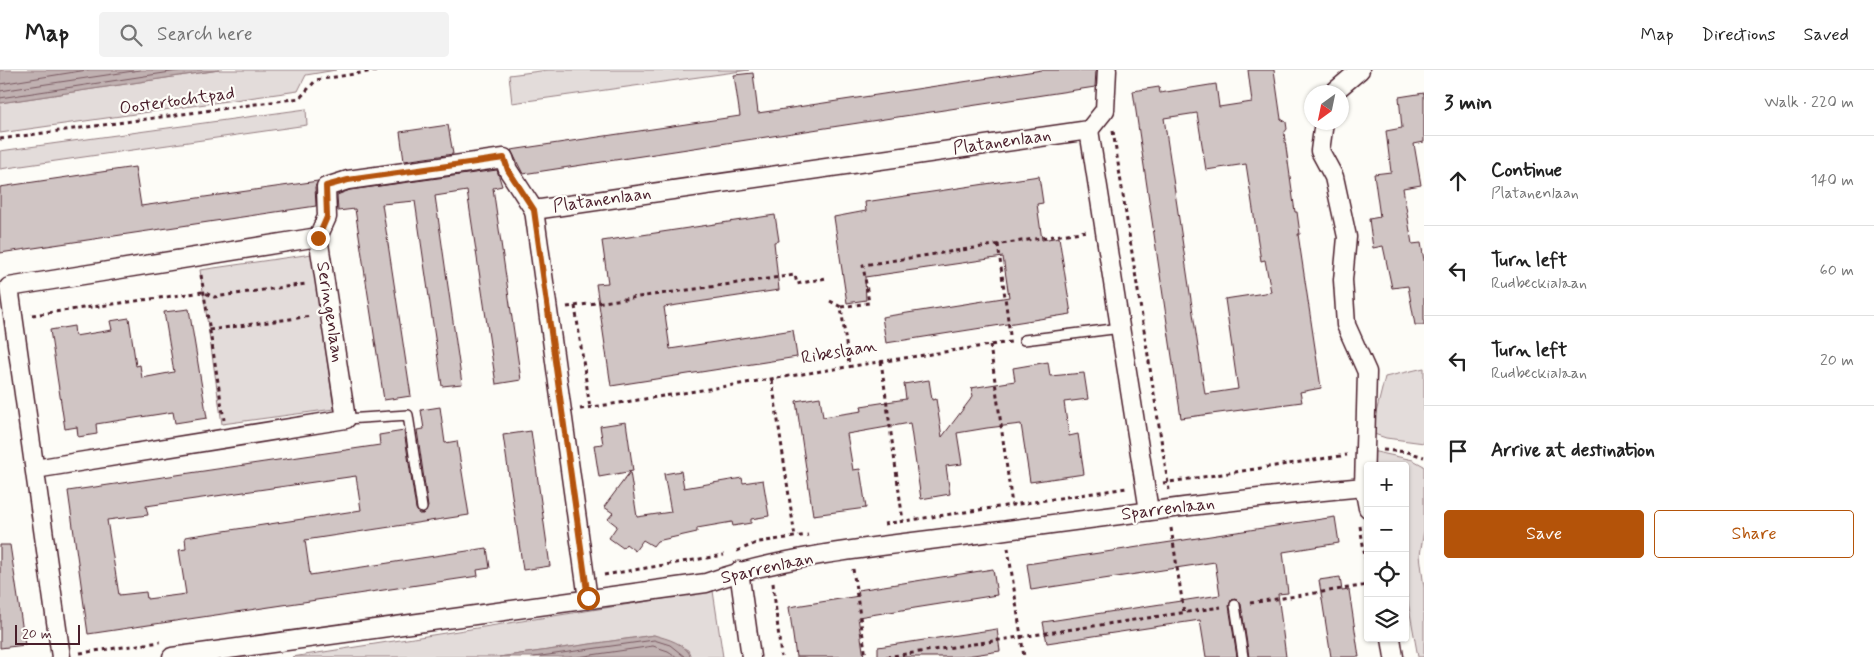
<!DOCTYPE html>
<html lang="en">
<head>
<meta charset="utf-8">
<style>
	body { margin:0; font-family:Mynerve,sans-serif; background:#f2f2f2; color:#222 }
	.controls { position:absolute; right:15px; bottom:15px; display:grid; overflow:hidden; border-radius:5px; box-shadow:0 1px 4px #0004 }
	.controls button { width:45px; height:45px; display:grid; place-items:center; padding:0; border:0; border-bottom:1px solid #e0e0e0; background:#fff; color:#222; font:25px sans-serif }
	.compass { position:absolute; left:1304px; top:15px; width:45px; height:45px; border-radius:50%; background:#fff; box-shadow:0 1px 4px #0004; rotate:213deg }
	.scale { position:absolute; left:15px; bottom:12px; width:65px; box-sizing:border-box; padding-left:5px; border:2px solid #4a1f2b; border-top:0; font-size:14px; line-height:18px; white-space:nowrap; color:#4a1f2b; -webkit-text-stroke:4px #fdfcf7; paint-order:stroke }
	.stop { position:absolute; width:15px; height:15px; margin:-11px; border:4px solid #b45309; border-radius:50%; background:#fff }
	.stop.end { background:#b45309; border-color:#fff; box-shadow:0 1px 5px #0008 }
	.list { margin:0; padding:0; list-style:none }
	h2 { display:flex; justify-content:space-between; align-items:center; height:65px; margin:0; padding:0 20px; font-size:21px }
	h2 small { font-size:16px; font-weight:400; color:#767676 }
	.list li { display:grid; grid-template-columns:32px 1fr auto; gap:15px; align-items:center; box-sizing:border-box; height:90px; padding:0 20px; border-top:1px solid #e0e0e0 }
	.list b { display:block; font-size:19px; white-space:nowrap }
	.list p { margin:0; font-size:16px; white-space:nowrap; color:#767676 }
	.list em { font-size:16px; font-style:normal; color:#767676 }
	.actions { display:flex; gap:10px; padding:15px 20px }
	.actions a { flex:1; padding:11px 0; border:1px solid #b45309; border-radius:5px; text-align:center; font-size:18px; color:#b45309 }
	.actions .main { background:#b45309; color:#fff }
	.icon { flex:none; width:28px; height:28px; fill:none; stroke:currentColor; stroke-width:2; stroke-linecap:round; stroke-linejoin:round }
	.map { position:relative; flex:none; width:1424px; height:587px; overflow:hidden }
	header { display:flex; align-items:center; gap:30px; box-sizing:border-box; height:70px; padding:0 25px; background:#fff; border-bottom:1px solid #e0e0e0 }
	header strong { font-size:24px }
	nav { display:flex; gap:28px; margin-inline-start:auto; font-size:18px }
	.search { width:350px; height:45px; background:#f2f2f2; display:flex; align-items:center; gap:12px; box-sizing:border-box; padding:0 18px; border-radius:5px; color:#767676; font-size:19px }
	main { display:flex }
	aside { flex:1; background:#fff }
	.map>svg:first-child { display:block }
	.green { fill:#e3dcda; stroke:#967e82 }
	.water { fill:#c0b1b1; stroke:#91777b }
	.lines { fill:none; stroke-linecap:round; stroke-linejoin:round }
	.shore { stroke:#795961; stroke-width:1 }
	.building { fill:#d0c5c4; stroke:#4a1f2b; fill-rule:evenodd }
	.service-casing { stroke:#4a1f2b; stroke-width:12 }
	.minor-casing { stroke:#4a1f2b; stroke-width:21 }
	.path { stroke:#4a1f2b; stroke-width:3; stroke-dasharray:4 4; stroke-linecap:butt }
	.service { stroke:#fdfcf7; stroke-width:9 }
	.minor { stroke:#fdfcf7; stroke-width:18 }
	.route { stroke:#b45309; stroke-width:6 }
	.labels { text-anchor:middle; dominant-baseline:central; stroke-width:4.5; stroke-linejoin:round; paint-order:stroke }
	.street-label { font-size:18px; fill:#4a1f2b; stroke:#fdfcf7 }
</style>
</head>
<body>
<header>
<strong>Map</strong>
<div class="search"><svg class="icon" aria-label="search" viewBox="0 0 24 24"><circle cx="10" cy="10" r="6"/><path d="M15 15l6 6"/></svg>Search here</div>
<nav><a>Map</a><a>Directions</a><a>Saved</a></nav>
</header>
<main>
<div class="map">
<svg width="1424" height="587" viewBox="0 0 1424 587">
	<rect width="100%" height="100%" fill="#fdfcf7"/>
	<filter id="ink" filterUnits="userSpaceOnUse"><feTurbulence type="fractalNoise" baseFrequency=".02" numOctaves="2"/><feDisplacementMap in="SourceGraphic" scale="10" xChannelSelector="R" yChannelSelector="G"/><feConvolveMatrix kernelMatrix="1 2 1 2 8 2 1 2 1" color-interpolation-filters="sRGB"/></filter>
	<g filter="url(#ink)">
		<g class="green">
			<path d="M219 0H336L306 5 298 21 0 63V33Z"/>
			<path d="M548 0H749L512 33 509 5Z"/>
			<path d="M306 39 307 55 0 99V81Z"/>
			<path d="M312 184 334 339 222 354 200 200Z"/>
			<path d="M1424 298V373L1386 368 1371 363 1385 307Z"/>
			<path d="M1367 380 1413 390 1424 396V460L1420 485 1424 518V587H1418L1405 516V396H1371Z"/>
			<path d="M713 521 723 587H691L688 580 654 565 499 587H292Z"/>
		</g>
		<g class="water">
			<path d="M0 0H219L0 33Z"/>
			<path d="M654 565C668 569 685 573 691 587H499Z"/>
		</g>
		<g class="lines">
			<g class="shore">
				<path d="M0 14 87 0"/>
				<path d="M0 21 140 0"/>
				<path d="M0 28 184 0"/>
				<path d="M534 587 654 570 670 575 685 587"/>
				<path d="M578 587 653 576 668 581 677 587"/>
			</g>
		</g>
		<g class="building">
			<path d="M1042 0H1096L1095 17 523 104 511 80 740 46 734 5 753 3 758 43Z"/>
			<path d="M1248 0H1274L1281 49 1286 52 1287 59 1284 63 1295 142H1297L1300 164H1298L1321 318 1300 322 1302 332 1181 348 1133 21 1159 17 1160 23 1216 14 1219 37 1252 32ZM1197 43 1206 100 1246 94 1261 191 1265 190 1271 222 1225 229 1238 319 1205 324 1164 48Z"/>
			<path d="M1424 23V72L1414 74 1421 115 1403 118 1412 174 1421 173 1424 190V255H1415L1408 216 1392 218 1383 176 1373 178 1369 149 1380 147 1374 104 1391 102 1386 61 1402 58 1399 27Z"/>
			<path d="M448 55 453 84 404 91 400 62Z"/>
			<path d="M135 97 141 136 318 111 315 117 316 136 0 183V117Z"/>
			<path d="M497 100 502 116 493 118 521 310 496 314 467 121 435 126 462 314 442 316 415 131 382 134 411 326 384 330 355 139 338 141 337 125 350 120Z"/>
			<path d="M1039 106 1043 133 1037 134 1042 170 1059 167 1071 244 886 273 882 247 1009 227 1003 187 865 207 866 230 847 233 834 147 866 141 865 132Z"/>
			<path d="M775 145 779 171 774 172 779 220 664 237 670 279 793 260 797 287 611 316 596 214 608 213 602 171Z"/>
			<path d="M189 239 207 348 175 353 173 342 96 354 97 364 78 367 77 357 65 359 50 260 74 256 75 266 112 260 110 251 129 248 136 296 140 295 142 308 174 302 164 242Z"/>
			<path d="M1048 292 1050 306 1084 303 1088 329 1064 332 1069 366 1078 364 1084 404 1030 412 1021 354 987 358 957 363 962 394 946 396 950 424 921 429 910 353 847 364 853 400 860 399 866 438 813 445 796 331 820 327 823 347 862 341 861 336 906 329 904 314 929 310 932 330 936 329 942 367 973 326 971 318 1015 311 1013 298Z"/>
			<path d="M440 337 445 373 457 371 469 445 305 470 310 505 487 478 490 498 477 500 478 506 88 564 68 421 380 375 379 365 404 361 416 439 419 444H423L428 437 417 360 424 359 421 340ZM356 406 361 440 185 467 186 479 179 480 186 524 147 529 146 522 119 525 107 450 148 445 146 436Z"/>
			<path d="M626 352 633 401 599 407 594 375 603 374 600 356Z"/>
			<path d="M531 361 550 496 523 500 503 365Z"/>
			<path d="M681 401 684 418 742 408 743 413 763 410 769 446 751 449V453L733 456 732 452 697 458V462L657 471 653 476 643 470 635 481 626 474 623 478 609 468 617 456 608 449 613 443 604 437 630 402 637 447 671 442 664 404Z"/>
			<path d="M1335 447 1339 473 1283 482 1288 523 1278 524 1286 587H1249L1241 534 1235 529 1231 530 1229 536 1237 587H1206L1200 550 1047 573 1043 552 1220 525 1215 492 1031 520 1027 494Z"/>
			<path d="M0 475H10L25 575 0 578Z"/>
			<path d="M993 499 997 525 858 547 864 587H796L789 537 859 526 858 520Z"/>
			<path d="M1340 507 1342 521 1349 520 1359 587H1331L1319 510Z"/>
			<path d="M997 559 1000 581 960 587H878V577Z"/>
		</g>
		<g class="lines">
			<defs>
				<g id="service">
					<path d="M1024 270 1121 258"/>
					<path d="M346 349 408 345 422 438"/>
					<path d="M1235 535 1243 587"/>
				</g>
				<g id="minor">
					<path d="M1334 22 1360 0"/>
					<path d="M1324 52 1320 81 1334 107 1347 167 1343 210 1346 255 1367 302 1364 417 1368 438"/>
					<path d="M1089 60 1149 441"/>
					<path d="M1089 60 1105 40 1107 0"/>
					<path d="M534 140 588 529"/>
					<path d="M318 167 327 147 326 117 348 110 504 88 508 100 534 140 1089 60"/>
					<path d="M35 399 346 349 318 167 9 217 61 587"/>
					<path d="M739 501 751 587"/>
					<path d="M1391 568 1394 587"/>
					<path d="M172 587 706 513C792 483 886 476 977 464 1106 447 1235 429 1364 417"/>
				</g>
			</defs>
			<use href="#service" class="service-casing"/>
			<use href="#minor" class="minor-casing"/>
			<g class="path">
				<path d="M1113 61 1169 420"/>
				<path d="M0 69 300 28 316 10 380 0"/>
				<path d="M998 174 1010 265"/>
				<path d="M201 205 224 350"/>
				<path d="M830 231 841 237 849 295"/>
				<path d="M575 236 590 338"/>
				<path d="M567 237 795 205 797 214 826 208"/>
				<path d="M841 237 869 233 863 195 1087 161"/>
				<path d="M32 245 203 222 214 227 306 214"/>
				<path d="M209 260 312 246"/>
				<path d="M990 275 1012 435"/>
				<path d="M881 291 903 451"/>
				<path d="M772 310 795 467"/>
				<path d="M580 339C724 317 867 293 1011 272"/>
				<path d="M1383 380 1408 382 1424 387"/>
				<path d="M1163 413 1347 385"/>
				<path d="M884 454 1127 418"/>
				<path d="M1360 456 1368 505"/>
				<path d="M1171 458 1184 543"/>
				<path d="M1008 478 1024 587"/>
				<path d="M737 481 759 472 808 465"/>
				<path d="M853 499 866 587"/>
				<path d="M604 505 724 485"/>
				<path d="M773 513 781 587"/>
				<path d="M1250 533 1368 515"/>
				<path d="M80 583 160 572"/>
				<path d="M886 587 1221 537"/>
			</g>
			<use href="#service" class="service"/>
			<use href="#minor" class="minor"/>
		</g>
	</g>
	<g class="lines" filter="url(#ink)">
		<path class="route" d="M318 168 327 147 326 116 348 110 504 88 508 100 534 140 588 528"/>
	</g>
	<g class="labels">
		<g class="street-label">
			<text transform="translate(177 31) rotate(-8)">Oostertochtpad</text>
			<text transform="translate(1002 72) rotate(-8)">Platanenlaan</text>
			<text transform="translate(602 130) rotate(-8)">Platanenlaan</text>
			<text transform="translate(330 242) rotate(81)">Seringenlaan</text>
			<text transform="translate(839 282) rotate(-10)">Ribeslaan</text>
			<text transform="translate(1168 439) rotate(-7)">Sparrenlaan</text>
			<text transform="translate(767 498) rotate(-13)">Sparrenlaan</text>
		</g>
	</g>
</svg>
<div class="controls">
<button>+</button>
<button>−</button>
<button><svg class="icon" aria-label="locate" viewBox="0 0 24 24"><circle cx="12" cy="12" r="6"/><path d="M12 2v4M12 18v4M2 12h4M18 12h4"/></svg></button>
<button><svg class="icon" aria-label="layers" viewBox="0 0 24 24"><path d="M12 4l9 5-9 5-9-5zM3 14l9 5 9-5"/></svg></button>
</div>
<svg class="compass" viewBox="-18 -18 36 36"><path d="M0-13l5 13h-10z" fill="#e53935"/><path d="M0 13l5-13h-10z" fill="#767676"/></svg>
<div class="scale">20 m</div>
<div class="stop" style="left:588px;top:528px"></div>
<div class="stop end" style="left:318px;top:168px"></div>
</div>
<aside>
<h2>3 min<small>Walk · 220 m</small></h2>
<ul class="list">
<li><svg class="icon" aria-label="ahead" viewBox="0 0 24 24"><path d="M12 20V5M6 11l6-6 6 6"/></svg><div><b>Continue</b><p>Platanenlaan</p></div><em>140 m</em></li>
<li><svg class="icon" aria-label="left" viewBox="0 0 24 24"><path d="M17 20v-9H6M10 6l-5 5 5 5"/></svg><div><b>Turn left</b><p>Rudbeckialaan</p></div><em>60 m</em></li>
<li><svg class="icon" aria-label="left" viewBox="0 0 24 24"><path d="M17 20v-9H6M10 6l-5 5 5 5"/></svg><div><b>Turn left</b><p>Rudbeckialaan</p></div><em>20 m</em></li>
<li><svg class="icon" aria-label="arrive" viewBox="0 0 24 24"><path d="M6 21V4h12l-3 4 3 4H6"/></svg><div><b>Arrive at destination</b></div></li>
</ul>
<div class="actions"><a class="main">Save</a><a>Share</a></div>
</aside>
</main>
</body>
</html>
